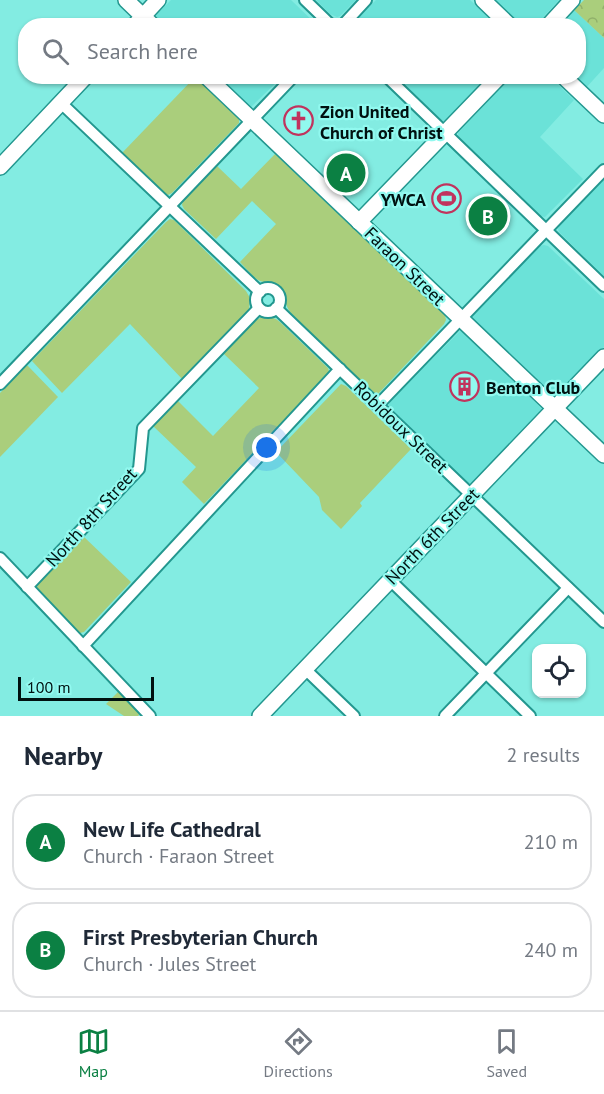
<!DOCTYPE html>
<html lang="en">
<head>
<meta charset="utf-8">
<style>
	body { margin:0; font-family:"PT Sans",sans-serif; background:#f2f2f3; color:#1f2937 }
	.controls { position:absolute; right:18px; bottom:18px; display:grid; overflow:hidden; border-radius:12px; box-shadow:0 2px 4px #0004 }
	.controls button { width:54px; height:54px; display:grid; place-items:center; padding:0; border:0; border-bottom:2px solid #e0e1e3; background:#fff; color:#1f2937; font:30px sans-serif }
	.scale { position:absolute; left:18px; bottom:15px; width:136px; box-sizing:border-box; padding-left:6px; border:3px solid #001110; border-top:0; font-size:16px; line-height:21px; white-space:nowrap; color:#001110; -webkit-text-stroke:4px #91f9ef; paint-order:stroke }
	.you { position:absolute; left:267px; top:448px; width:21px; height:21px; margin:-15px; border:4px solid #fff; border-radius:50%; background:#1a73e8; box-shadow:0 0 0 9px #1a73e833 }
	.badge { display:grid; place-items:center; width:39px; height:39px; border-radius:50%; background:#0b8043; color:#fff; font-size:20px; font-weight:700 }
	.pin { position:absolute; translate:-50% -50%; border:3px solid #fff; box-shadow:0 2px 6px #0006 }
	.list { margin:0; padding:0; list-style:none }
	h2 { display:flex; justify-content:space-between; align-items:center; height:78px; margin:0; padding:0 24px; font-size:26px }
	h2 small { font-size:20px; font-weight:400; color:#747a83 }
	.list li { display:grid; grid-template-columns:39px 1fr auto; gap:18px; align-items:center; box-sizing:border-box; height:96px; margin:0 12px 12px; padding:0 12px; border:2px solid #e0e1e3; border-radius:24px }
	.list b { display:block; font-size:22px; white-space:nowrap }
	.list p { margin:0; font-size:20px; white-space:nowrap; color:#747a83 }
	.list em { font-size:20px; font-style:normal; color:#747a83 }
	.icon { flex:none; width:33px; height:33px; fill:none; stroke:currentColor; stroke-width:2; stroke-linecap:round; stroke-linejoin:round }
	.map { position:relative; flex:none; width:604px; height:716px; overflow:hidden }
	.search { position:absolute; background:#fff; box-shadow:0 2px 4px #0004; left:18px; right:18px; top:18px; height:66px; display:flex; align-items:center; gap:15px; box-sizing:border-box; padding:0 21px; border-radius:24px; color:#747a83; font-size:22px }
	.sheet { height:294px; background:#fff }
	nav { display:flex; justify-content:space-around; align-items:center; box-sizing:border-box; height:84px; border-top:2px solid #e0e1e3; background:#fff; font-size:16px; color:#747a83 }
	nav a { display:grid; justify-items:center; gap:3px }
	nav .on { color:#0b8043 }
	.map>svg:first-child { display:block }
	.built { fill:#6be2d8 }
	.green { fill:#aace7c }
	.park { fill:url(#park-crowns) }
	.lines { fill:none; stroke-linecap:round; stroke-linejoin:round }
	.street-casing { stroke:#23978f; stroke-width:14 }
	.secondary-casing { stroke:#23978f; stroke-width:18 }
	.street { stroke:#fff; stroke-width:10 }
	.secondary { stroke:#fff; stroke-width:15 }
	.labels { text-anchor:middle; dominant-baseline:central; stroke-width:4.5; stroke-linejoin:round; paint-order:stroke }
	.poi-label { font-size:18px; font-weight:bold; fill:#001110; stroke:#91f9ef; text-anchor:start }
	.street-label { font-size:18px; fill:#001110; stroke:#91f9ef }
</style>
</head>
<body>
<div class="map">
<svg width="604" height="716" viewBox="0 0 604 716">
	<defs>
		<pattern id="park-crowns" width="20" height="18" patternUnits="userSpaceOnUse" patternTransform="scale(1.5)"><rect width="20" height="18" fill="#aace7c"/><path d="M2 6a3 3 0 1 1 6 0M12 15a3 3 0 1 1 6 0" fill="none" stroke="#90b06a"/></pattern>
	</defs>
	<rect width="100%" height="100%" fill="#83ece2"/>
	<g class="built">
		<path d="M171 0H291L317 25H164L156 16 158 13Z"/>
		<path d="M316 0H356L340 16 337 17 330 14Z"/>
		<path d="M376 0H470L497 25H352Z"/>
		<path d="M491 0H559L535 26 517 25Z"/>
		<path d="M574 10 604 38V68L584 90 570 77 578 76V26H560Z"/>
		<path d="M217 77H282L251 107H248Z"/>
		<path d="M396 77H488L444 121 441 120Z"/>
		<path d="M511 77H550L574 100 540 137 583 179 545 217 541 216 458 136V133Z"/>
		<path d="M604 179V276L559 232 558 229 560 225Z"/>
		<path d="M544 245 548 246 604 299V347L558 396 553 397 473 321 472 318 474 314 540 246Z"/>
		<path d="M460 331 464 332 543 410 542 413 473 484 465 483 388 407 389 403Z"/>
	</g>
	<g class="green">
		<path d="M195 77 236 115 239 119V123L172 193 168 195 164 193 122 153Z"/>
		<path d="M275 154 445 315 446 320 444 324 378 394H375L371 392 290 312C285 305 285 296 280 289 274 281 265 284 258 280 251 275 246 268 240 262L276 224 252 201 216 239 184 209 182 205 183 201 217 166 241 189Z"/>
		<path d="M170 219 174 220 246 291 250 298 249 310 183 380 130 324 62 393 32 361 166 222Z"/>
		<path d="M267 316 276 319 280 322 328 368 329 371 327 375 204 504 182 482 196 467 153 426 177 400 213 436 259 388 223 353C234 341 251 318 267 316Z"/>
		<path d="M27 365 58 397 0 457V393Z"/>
		<path d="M341 384 346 386 411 449 360 503 362 506 341 529 322 510 319 497 276 452Z"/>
		<path d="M83 536 131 582 84 632 80 633 37 590 36 586Z"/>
		<path d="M119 691 141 713 138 716H124L106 704Z"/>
	</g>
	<path class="park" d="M584 0H604V38L574 10Z"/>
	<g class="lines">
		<defs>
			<g id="street">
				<path d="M305 0 332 26"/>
				<path d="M342 26 366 0"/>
				<path d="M386 76 604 286"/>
				<path d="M61 103 260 292"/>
				<circle cx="268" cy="300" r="12"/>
				<path d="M276 308 604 622"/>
				<path d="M0 384 294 76"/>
				<path d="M378 405 604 170"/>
				<path d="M0 558 150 716"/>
				<path d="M390 580 530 716"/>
				<path d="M27 587 139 469 143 428 259 308"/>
				<path d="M83 646 340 369"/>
				<path d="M305 669 354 716"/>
				<path d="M445 716 568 588"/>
			</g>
			<g id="secondary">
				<path d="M126 0 153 26"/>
				<path d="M483 0 510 26"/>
				<path d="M134 26 158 0"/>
				<path d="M548 26 572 0"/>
				<path d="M206 76 604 455"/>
				<path d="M563 76 604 115"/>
				<path d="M0 167 86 76"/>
				<path d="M359 222 500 76"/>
				<path d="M260 716 604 357"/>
			</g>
		</defs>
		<use href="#street" class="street-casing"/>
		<use href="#secondary" class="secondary-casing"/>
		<use href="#street" class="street"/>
		<use href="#secondary" class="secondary"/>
	</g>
	<defs>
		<symbol id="church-ring" viewBox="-11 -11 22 22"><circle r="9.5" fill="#91f9ef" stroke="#c1335d" stroke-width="1.5"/><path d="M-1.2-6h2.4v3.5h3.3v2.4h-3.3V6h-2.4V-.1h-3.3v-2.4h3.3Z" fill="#c1335d"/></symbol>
		<symbol id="stadium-ring" viewBox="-11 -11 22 22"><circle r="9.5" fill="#91f9ef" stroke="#c1335d" stroke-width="1.5"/><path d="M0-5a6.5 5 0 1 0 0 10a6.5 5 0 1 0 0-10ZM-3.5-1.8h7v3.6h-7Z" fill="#c1335d"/></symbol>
		<symbol id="building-ring" viewBox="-11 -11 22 22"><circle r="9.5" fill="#91f9ef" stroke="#c1335d" stroke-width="1.5"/><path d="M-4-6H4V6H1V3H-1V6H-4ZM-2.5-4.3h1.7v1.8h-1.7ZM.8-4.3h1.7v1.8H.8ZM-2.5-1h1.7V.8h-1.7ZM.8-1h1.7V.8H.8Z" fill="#c1335d"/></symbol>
	</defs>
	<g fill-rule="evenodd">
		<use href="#church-ring" x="282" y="104" width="33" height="33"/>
		<use href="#stadium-ring" x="430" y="182" width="33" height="33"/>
		<use href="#building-ring" x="448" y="370" width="33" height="33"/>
	</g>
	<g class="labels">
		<g class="poi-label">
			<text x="320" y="111">Zion United<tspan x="320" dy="21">Church of Christ</tspan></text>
			<text x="426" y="199" text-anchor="end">YWCA</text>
			<text x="486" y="387">Benton Club</text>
		</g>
		<g class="street-label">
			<text transform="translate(405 266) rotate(44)">Faraon Street</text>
			<text transform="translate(401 427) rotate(44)">Robidoux Street</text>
			<text transform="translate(91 517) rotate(-48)">North 8th Street</text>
			<text transform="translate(432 536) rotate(-46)">North 6th Street</text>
		</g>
	</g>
</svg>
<div class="controls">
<button><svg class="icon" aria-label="locate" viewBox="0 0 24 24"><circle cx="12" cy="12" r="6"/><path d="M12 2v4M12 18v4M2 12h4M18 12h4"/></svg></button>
</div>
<div class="scale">100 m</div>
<div class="you"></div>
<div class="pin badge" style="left:346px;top:173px">A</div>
<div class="pin badge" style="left:488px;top:216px">B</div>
<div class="search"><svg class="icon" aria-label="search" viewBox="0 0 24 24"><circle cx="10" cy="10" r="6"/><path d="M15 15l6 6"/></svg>Search here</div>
</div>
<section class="sheet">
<h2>Nearby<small>2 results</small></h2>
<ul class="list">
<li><span class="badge">A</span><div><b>New Life Cathedral</b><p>Church · Faraon Street</p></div><em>210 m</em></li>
<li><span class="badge">B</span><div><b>First Presbyterian Church</b><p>Church · Jules Street</p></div><em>240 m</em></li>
</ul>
</section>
<nav>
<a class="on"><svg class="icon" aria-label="map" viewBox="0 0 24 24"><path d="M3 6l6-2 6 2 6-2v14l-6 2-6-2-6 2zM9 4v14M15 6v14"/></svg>Map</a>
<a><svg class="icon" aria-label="directions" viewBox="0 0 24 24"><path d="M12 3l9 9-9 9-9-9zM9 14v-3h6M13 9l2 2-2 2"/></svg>Directions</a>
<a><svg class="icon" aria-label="saved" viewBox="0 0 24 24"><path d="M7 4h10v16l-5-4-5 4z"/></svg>Saved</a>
</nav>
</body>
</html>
